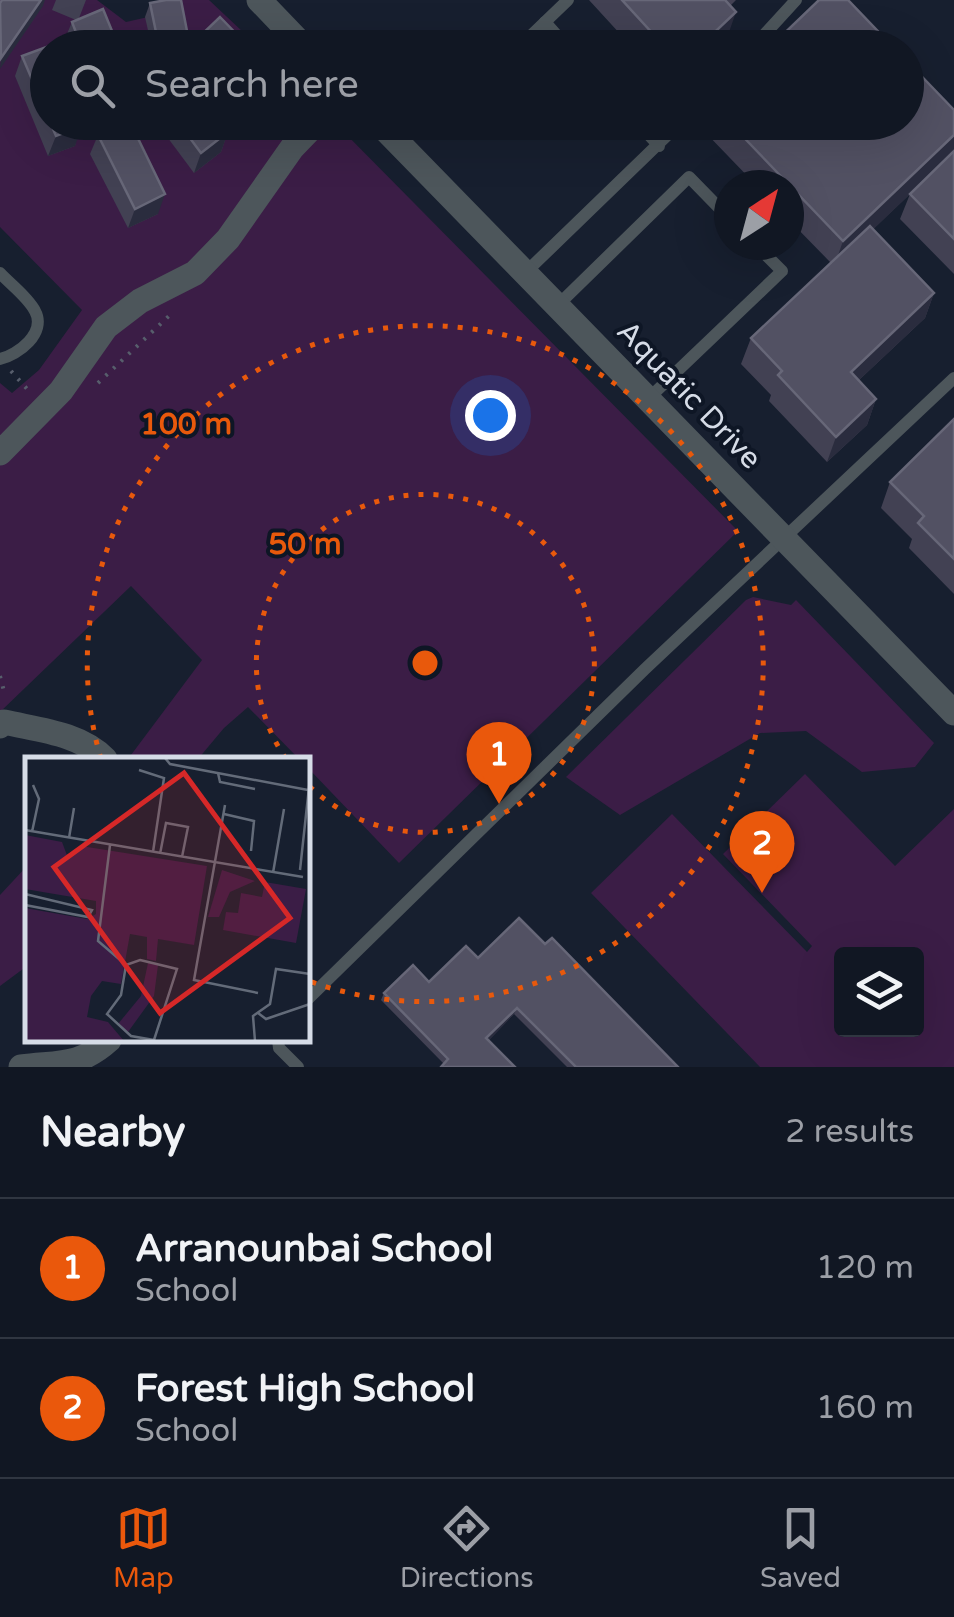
<!DOCTYPE html>
<html lang="en">
<head>
<meta charset="utf-8">
<style>
	body { margin:0; font-family:"Varela Round",sans-serif; background:#1a202b; color:#f1f3f6 }
	.controls { position:absolute; right:30px; bottom:30px; display:grid; overflow:hidden; border-radius:10px; box-shadow:0 10px 40px #0002 }
	.controls button { width:90px; height:90px; display:grid; place-items:center; padding:0; border:0; border-bottom:2px solid #303641; background:#111723; color:#f1f3f6; font:50px sans-serif }
	.compass { position:absolute; left:714px; top:170px; width:90px; height:90px; border-radius:50%; background:#111723; box-shadow:0 10px 40px #0002; rotate:36deg }
	.you { position:absolute; left:490px; top:415px; width:35px; height:35px; margin:-25px; border:8px solid #fff; border-radius:50%; background:#1a73e8; box-shadow:0 0 0 15px #1a73e833 }
	.badge { display:grid; place-items:center; width:65px; height:65px; border-radius:50%; background:#ea580c; color:#fff; font-size:32px; font-weight:700 }
	.pin { position:absolute; translate:-50% -82px; filter:drop-shadow(0 2px 5px #0008) }
	.pin::after { content:''; position:absolute; top:52px; width:35px; height:30px; background:inherit; clip-path:polygon(0 0,100% 0,50% 100%) }
	.list { margin:0; padding:0; list-style:none }
	h2 { display:flex; justify-content:space-between; align-items:center; height:130px; margin:0; padding:0 40px; font-size:42px }
	h2 small { font-size:32px; font-weight:400; color:#9c9fa6 }
	.list li { display:grid; grid-template-columns:65px 1fr auto; gap:30px; align-items:center; box-sizing:border-box; height:140px; padding:0 40px; border-top:2px solid #303641 }
	.list b { display:block; font-size:38px; white-space:nowrap }
	.list p { margin:0; font-size:32px; white-space:nowrap; color:#9c9fa6 }
	.list em { font-size:32px; font-style:normal; color:#9c9fa6 }
	.icon { flex:none; width:55px; height:55px; fill:none; stroke:currentColor; stroke-width:2; stroke-linecap:round; stroke-linejoin:round }
	.map { position:relative; flex:none; width:954px; height:1067px; overflow:hidden }
	.search { position:absolute; background:#111723; box-shadow:0 10px 40px #0002; left:30px; right:30px; top:30px; height:110px; display:flex; align-items:center; gap:25px; box-sizing:border-box; padding:0 35px; border-radius:55px; color:#9c9fa6; font-size:38px }
	.sheet { height:410px; background:#111723 }
	nav { display:flex; justify-content:space-around; align-items:center; box-sizing:border-box; height:140px; border-top:2px solid #303641; background:#111723; font-size:28px; color:#9c9fa6 }
	nav a { display:grid; justify-items:center; gap:5px }
	nav .on { color:#ea580c }
	.map>svg:first-child { display:block }
	.green { fill:#3b1d46; fill-rule:evenodd }
	.lines { fill:none; stroke-linecap:round; stroke-linejoin:round }
	.path { stroke:#575e6c; stroke-width:4; stroke-dasharray:2.5 8; stroke-linecap:butt }
	.lane { stroke:#4d565b; stroke-width:12 }
	.street { stroke:#4d565b; stroke-width:25 }
	.wall { fill:#424153 }
	.shaded-wall { fill:#2a2c3e }
	.building { fill:#525163; stroke:#676778; stroke-width:2.5 }
	.ring { fill:none; stroke:#e8590c; stroke-width:5; stroke-dasharray:5 10 }
	.labels { text-anchor:middle; dominant-baseline:central; stroke-width:8; stroke-linejoin:round; paint-order:stroke }
	.street-label { font-size:30px; fill:#d6dce7; stroke:#0e1625 }
	.inset-road { fill:none; stroke:#636b79; stroke-width:2.5 }
	.view { fill:#d62828; fill-opacity:0.15; stroke:#d62828; stroke-width:5 }
	.inset-edge { fill:none; stroke:#d6dce7; stroke-width:5 }
	.centre { fill:#e8590c; stroke:#0e1625; stroke-width:5 }
	.ring-label { font-size:30px; text-anchor:middle; font-weight:bold; fill:#e8590c; stroke:#0e1625; stroke-width:8; stroke-linejoin:round; paint-order:stroke }
</style>
</head>
<body>
<div class="map">
<svg width="954" height="1067" viewBox="0 0 954 1067">
	<rect width="100%" height="100%" fill="#171f2f"/>
	<g class="green">
		<path d="M0 0H97L126 22 157 15 170 0H209L259 47 48 48V122L335 123 738 531 399 863 308 768V759H299L248 707 224 728 198 759H128L202 660 131 586 0 712V383L12 393 39 370 82 310 0 227Z"/>
		<path d="M753 597 791 605 796 600 934 743 915 767 862 772 806 731 760 733 620 815 566 777 746 600Z"/>
		<path d="M805 774 895 866 954 809V1067H760L591 893 672 814 807 952 812 946 723 854ZM842 954H916V1030H842Z"/>
		<path d="M27 866V966L0 986V895Z"/>
	</g>
	<g class="lines">
		<g class="path">
			<path d="M11 371 28 390"/>
			<path d="M98 383 171 314"/>
			<path d="M0 676 5 695"/>
		</g>
		<g class="lane">
			<path d="M545 22 568 48"/>
			<path d="M518 48 568 0"/>
			<path d="M752 48 796 0"/>
			<path d="M637 122 659 146"/>
			<path d="M0 273C10 284 28 297 35 311 47 333 18 355 0 359"/>
			<path d="M525 273 681 122"/>
			<path d="M557 306 689 177 729 218"/>
			<path d="M648 399 782 271 756 245"/>
			<path d="M308 999 645 669 954 378"/>
			<path d="M278 1040 279 1048 298 1067"/>
		</g>
		<g class="street">
			<path d="M259 0 305 48"/>
			<path d="M378 122 954 713"/>
			<path d="M0 453 61 391 106 327 140 301 195 273 228 239 292 148 317 122"/>
			<path d="M0 726 4 722C39 730 79 733 105 759"/>
			<path d="M21 1067C60 1062 79 1067 109 1040"/>
		</g>
	</g>
	<g class="wall">
		<path d="M56 0H86L79 18 119 48H67L64 41 72 22 76 20 52 10Z"/>
		<path d="M589 0H736L730 6 727 38 716 48H633Z"/>
		<path d="M150 3 182 44 166 48H152L145 17Z"/>
		<path d="M196 40 250 48H194Z"/>
		<path d="M48 48V122H80L75 146 48 156 15 76 22 56Z"/>
		<path d="M954 110V274L900 219 910 194 873 229 934 293 925 318 859 380 876 399 867 425 827 462 769 401 771 395 741 364 751 338 831 263 789 220V185H756L702 129 704 122H906Z"/>
		<path d="M156 122H220L228 132 221 152 194 173Z"/>
		<path d="M98 135 158 214 128 228 90 154Z"/>
		<path d="M954 419V594L909 548 912 539 881 508 890 482Z"/>
		<path d="M545 944 678 1067H567L514 1014 489 1040 444 1064 381 1000 384 993 429 982 478 958Z"/>
	</g>
	<g class="shaded-wall">
		<path d="M41 0H45L43 6 0 69 1 58Z"/>
		<path d="M736 12 727 38 716 48H698Z"/>
		<path d="M187 31 182 44 166 48H153L157 37Z"/>
		<path d="M82 126 75 146 48 156 56 136Z"/>
		<path d="M228 132 221 152 194 173 201 153Z"/>
		<path d="M954 135V152L834 267 843 241Z"/>
		<path d="M165 194 158 214 128 228 135 209Z"/>
		<path d="M934 293 925 318 841 397 851 372Z"/>
		<path d="M876 399 867 425 827 462 836 437Z"/>
		<path d="M517 1008 514 1014 484 1045 486 1038Z"/>
	</g>
	<g class="building">
		<path d="M2 0H41L1 58 0 3Z"/>
		<path d="M166 0H181L187 31 157 37 150 3Z"/>
		<path d="M622 0H725L736 12 698 48H666Z"/>
		<path d="M819 0H848L894 48H769Z"/>
		<path d="M103 9 119 48H82L72 22Z"/>
		<path d="M220 17 250 48H204L196 40Z"/>
		<path d="M49 46 50 48H48V117L22 56Z"/>
		<path d="M906 60 954 110V135L843 241 729 122H906Z"/>
		<path d="M50 122H80L82 126 56 136Z"/>
		<path d="M122 122H130L165 194 135 209 98 135Z"/>
		<path d="M178 122H220L228 132 201 153Z"/>
		<path d="M954 151V239L910 194Z"/>
		<path d="M870 226 934 293 851 372 876 399 836 437 778 375 782 371 751 338Z"/>
		<path d="M954 419V559L918 523 924 516 890 482Z"/>
		<path d="M519 918 545 944 552 938 678 1067H576L517 1008 486 1038 515 1067H441L448 1059 384 993 413 965 429 982 466 946 478 958Z"/>
	</g>
	<g class="ring">
		<path d="M286 759A169 169 0 1 1 308 785"/>
		<path d="M101 759A338 338 0 1 1 309 981"/>
	</g>
	<g class="labels">
		<g class="street-label">
			<text transform="translate(689 395) rotate(46)">Aquatic Drive</text>
		</g>
	</g>
	<g transform="translate(25 757)">
		<rect width="285" height="285" fill="#171f2f"/>
		<path d="M0 78 37 85 43 101 56 89 182 109 169 188 133 182 131 204 122 202V180L105 177 96 227 77 224 66 239 62 260 83 265 99 284H0V151L62 162 71 157V144L0 132ZM197 113 230 124 205 135 194 160H183ZM240 125 281 132 271 186 198 173 201 155 213 156 216 136 237 140ZM123 206 133 208 129 239 103 275 93 267 116 239Z" fill="#3b1d46"/>
		<path class="inset-road" d="M140 1 145 7 283 33M114 13 139 21 128 95M193 16 195 25 230 32M200 48 169 223 233 236M199 57 229 64 226 94M0 73 278 120M7 75 14 42 8 28M44 81 49 51M85 88 73 184 101 208M135 97 141 66 163 70 157 100M275 113 285 21M248 116 259 52M0 137 67 153 63 160 0 148M115 203 152 212 129 283 106 279 82 257 96 238 101 208ZM233 256 241 262 285 247M230 284 228 259 245 247 251 212 285 217"/>
		<path class="view" d="M159 16 265 161 135 256 29 110Z"/>
		<rect width="285" height="285" class="inset-edge"/>
	</g>
	<circle cx="425" cy="663" r="15" class="centre"/>
	<g class="ring-label">
		<text x="186" y="434">100 m</text>
		<text x="305" y="554">50 m</text>
	</g>
</svg>
<div class="controls">
<button><svg class="icon" aria-label="layers" viewBox="0 0 24 24"><path d="M12 4l9 5-9 5-9-5zM3 14l9 5 9-5"/></svg></button>
</div>
<svg class="compass" viewBox="-18 -18 36 36"><path d="M0-13l5 13h-10z" fill="#e53935"/><path d="M0 13l5-13h-10z" fill="#9c9fa6"/></svg>
<div class="you"></div>
<div class="pin badge" style="left:499px;top:804px">1</div>
<div class="pin badge" style="left:762px;top:893px">2</div>
<div class="search"><svg class="icon" aria-label="search" viewBox="0 0 24 24"><circle cx="10" cy="10" r="6"/><path d="M15 15l6 6"/></svg>Search here</div>
</div>
<section class="sheet">
<h2>Nearby<small>2 results</small></h2>
<ul class="list">
<li><span class="badge">1</span><div><b>Arranounbai School</b><p>School</p></div><em>120 m</em></li>
<li><span class="badge">2</span><div><b>Forest High School</b><p>School</p></div><em>160 m</em></li>
</ul>
</section>
<nav>
<a class="on"><svg class="icon" aria-label="map" viewBox="0 0 24 24"><path d="M3 6l6-2 6 2 6-2v14l-6 2-6-2-6 2zM9 4v14M15 6v14"/></svg>Map</a>
<a><svg class="icon" aria-label="directions" viewBox="0 0 24 24"><path d="M12 3l9 9-9 9-9-9zM9 14v-3h6M13 9l2 2-2 2"/></svg>Directions</a>
<a><svg class="icon" aria-label="saved" viewBox="0 0 24 24"><path d="M7 4h10v16l-5-4-5 4z"/></svg>Saved</a>
</nav>
</body>
</html>
